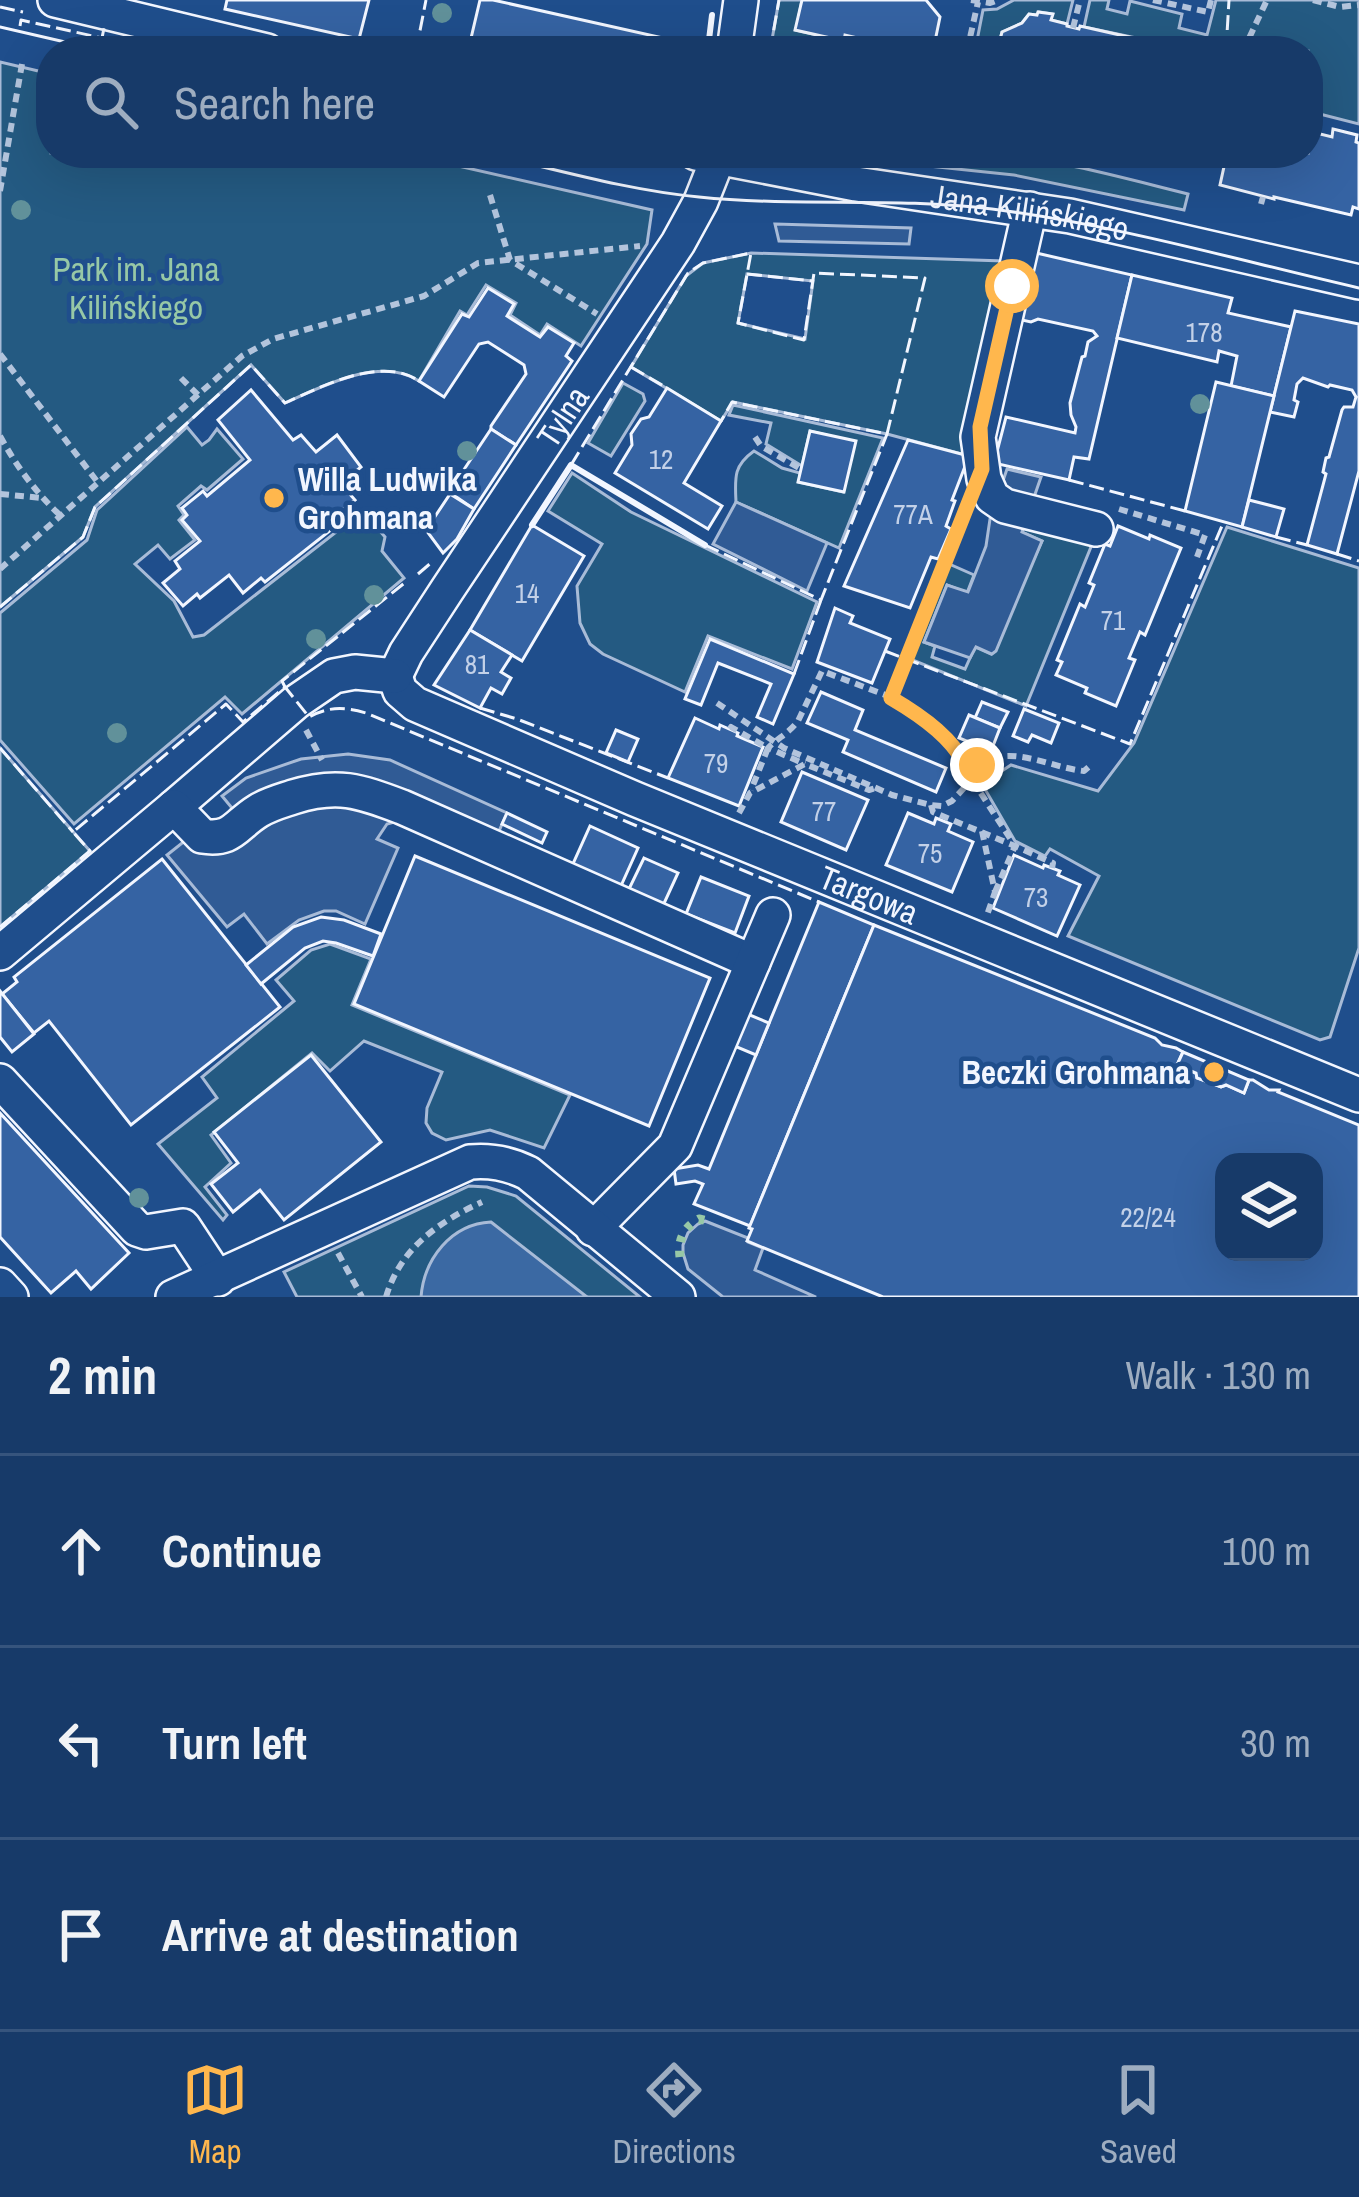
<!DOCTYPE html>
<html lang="en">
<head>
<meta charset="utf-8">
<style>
	body { margin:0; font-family:"Archivo Narrow",sans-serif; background:#20416f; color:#f1f3f6 }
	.controls { position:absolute; right:36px; bottom:36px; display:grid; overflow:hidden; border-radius:24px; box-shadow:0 12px 48px #0002 }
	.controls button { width:108px; height:108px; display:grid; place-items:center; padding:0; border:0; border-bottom:3px solid #36547d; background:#173a69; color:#f1f3f6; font:60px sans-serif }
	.stop { position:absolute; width:36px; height:36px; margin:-27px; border:9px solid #ffb74d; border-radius:50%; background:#fff }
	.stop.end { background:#ffb74d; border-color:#fff; box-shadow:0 3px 12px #0008 }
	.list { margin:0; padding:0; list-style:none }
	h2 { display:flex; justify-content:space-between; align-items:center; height:156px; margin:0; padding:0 48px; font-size:51px }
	h2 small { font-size:39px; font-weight:400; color:#9eadc0 }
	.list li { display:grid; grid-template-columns:78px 1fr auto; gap:36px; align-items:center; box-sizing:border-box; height:192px; padding:0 48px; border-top:3px solid #36547d }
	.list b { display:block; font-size:45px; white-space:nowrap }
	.list em { font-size:39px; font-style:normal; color:#9eadc0 }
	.icon { flex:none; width:66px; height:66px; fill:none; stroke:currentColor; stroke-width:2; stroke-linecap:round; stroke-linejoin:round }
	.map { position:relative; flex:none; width:1359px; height:1297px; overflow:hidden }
	.search { position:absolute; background:#173a69; box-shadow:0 12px 48px #0002; left:36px; right:36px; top:36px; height:132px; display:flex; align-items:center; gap:30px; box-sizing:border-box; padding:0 42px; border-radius:48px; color:#9eadc0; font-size:45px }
	.sheet { height:732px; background:#173a69 }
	nav { display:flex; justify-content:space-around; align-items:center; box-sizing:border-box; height:168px; border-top:3px solid #36547d; background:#173a69; font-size:33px; color:#9eadc0 }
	nav a { display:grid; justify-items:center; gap:6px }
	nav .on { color:#ffb74d }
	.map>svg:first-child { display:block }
	.green { fill:#245a82; stroke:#a8bbd7; stroke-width:3; fill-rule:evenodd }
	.parking { fill:#305b95; stroke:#a8bbd7; stroke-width:3 }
	.water { fill:#3b69a3; stroke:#a8bbd7; stroke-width:3 }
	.building { fill:#3563a3; stroke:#f2f6ff; stroke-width:3; fill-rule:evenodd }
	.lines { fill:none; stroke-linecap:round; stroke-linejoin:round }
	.minor-casing { stroke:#f2f6ff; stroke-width:38 }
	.path { stroke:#b3c4dc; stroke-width:6; stroke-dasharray:9 6; stroke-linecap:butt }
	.minor { stroke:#1f4e8c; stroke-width:33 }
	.tram { stroke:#f2f6ff; stroke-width:3 }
	.hedge { stroke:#97c8a6; stroke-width:9; stroke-dasharray:6 9; stroke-linecap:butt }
	.fence { stroke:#f2f6ff; stroke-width:3; stroke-dasharray:15 6; stroke-linecap:butt }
	.wall { stroke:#f2f6ff; stroke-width:6 }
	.tree { fill:#61919a }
	.route { stroke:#ffb74d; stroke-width:15 }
	.poi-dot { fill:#ffb74d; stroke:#1f4e8c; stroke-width:4.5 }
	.labels { text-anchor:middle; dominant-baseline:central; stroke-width:9; stroke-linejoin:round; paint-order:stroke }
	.number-label { font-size:27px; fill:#c3d1e8 }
	.street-label { font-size:33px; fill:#f2f6ff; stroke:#1f4e8c }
	.park-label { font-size:33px; fill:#97c8a6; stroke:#1f4e8c }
	.poi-label { font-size:33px; font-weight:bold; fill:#f2f6ff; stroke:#1f4e8c; text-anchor:start }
</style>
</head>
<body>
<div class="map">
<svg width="1359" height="1297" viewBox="0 0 1359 1297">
	<rect width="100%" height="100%" fill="#1f4e8c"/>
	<g class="green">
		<path d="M779 0H802L796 30 843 41 845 35 883 44 882 49 891 51H770Z"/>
		<path d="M1014 0H1073L1067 24 1051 20 1052 14 1039 12 1037 15 1029 14 1022 23 1002 32 997 51H975L983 10 997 9Z"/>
		<path d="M1090 0H1109L1107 9 1127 14 1130 1 1182 14 1179 28 1207 35 1216 0H1359V124L1308 111V51H1140L1141 39 1084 27Z"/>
		<path d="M0 62 51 74V153H401L652 210 647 244 581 346 547 324 540 335 510 315 516 303 486 285 467 315 460 311 419 381C381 355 321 387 285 403L251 365 95 507 83 537 0 607Z"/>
		<path d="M881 153C912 153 944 152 975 153 1047 156 1119 177 1188 194L1184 210 1014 175 880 161Z"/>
		<path d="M751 253 1004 261 969 456 887 434 733 402 721 421 631 367 686 276 703 263ZM747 274 813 281 805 339 738 323Z"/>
		<path d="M623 383 643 394 645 401 611 456 588 443Z"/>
		<path d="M733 405 883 438 839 548 736 502C735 478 733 466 754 451L782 468 800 473 799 482 843 492 855 442 810 431 802 466 766 444 771 423 729 415Z"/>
		<path d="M187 427 202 445 209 440 217 429 243 459 207 490 201 486 178 506 184 515 179 520 195 540 170 559 158 545 135 564 174 601 193 637 204 635 363 511 385 537 382 551 404 578 242 714 225 697 74 824 0 740V613L87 540 97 510Z"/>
		<path d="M572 473 631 512 817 602 792 669 708 636 685 692 603 654 590 644 580 623 577 586 602 544 548 511Z"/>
		<path d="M1025 525 1093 542 1026 706 910 659 949 564 974 575 967 593 947 585 924 642 935 646 932 657 965 669 975 647 991 654 1042 541 1022 532Z"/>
		<path d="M1227 527 1359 568V948L1330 1037 1320 1040 1068 936 1099 876 1050 849 1045 856 1015 841 982 784 1011 765 1098 791 1134 743Z"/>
		<path d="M0 748 90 851 0 927Z"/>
		<path d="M330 944 371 959 352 1005 570 1095 544 1148 490 1130 446 1140 432 1133 426 1123 427 1108 442 1072 364 1041 330 1071 312 1053 211 1135 231 1163 205 1187 227 1215 223 1220 158 1144 217 1098 202 1077 294 1001 276 980 311 950Z"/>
		<path d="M469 1186 487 1187 516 1196 640 1297H297L284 1272Z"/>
	</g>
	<g class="parking">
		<path d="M775 224 911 228 909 244 779 241Z"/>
		<path d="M1007 469 1041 477 1022 532 1042 541 996 651 992 654 976 647 970 658 924 642 947 585 968 592 986 546 990 519Z"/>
		<path d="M736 502 827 543 807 591 713 544Z"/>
		<path d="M348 754 390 760 507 813 487 858 398 821 387 824 377 839 398 848 365 924 336 911H324L299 920 267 944 244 914 227 927 167 855 211 820 221 822 232 808 222 796 246 778 301 759Z"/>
		<path d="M705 1221 748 1238V1242L763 1248 755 1270 816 1297H723L688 1269 683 1253V1245L688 1233 698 1224Z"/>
	</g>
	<path class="water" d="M491 1222 587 1297H421C424 1259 451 1224 491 1222Z"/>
	<g class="building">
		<path d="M227 0H369L359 39 225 9Z"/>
		<path d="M480 0H493L708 48 707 51H468Z"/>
		<path d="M802 0H926L940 17 933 51H891L882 49 883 44 845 35 844 41 795 30Z"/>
		<path d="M1038 12 1053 14 1051 20 1067 24V26L1079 29 1080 26 1142 40 1140 51H997L1002 32 1022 23 1029 14 1037 15Z"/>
		<path d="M1333 129 1357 135 1356 142 1359 143V209L1353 207 1351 215 1274 197V199L1220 185 1227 153H1308V131L1332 137Z"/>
		<path d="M1032 252 1132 275 1089 459 1074 457 1069 480 994 463 1006 417 1075 433 1076 427 1071 415 1070 403 1082 357 1085 356 1088 342 1097 336 1093 331 1038 319 1031 322 1017 319Z"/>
		<path d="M1132 275 1232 298 1228 313 1291 327 1274 396 1231 386 1237 356 1219 351 1217 362 1117 338Z"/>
		<path d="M488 288 514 304 507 316 540 337 548 327 574 343 566 356 572 361 516 445 491 429V426L526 374 524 365 488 342 479 344 444 397 419 381 462 314 469 317Z"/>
		<path d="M1295 311 1359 324V471L1337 554 1307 545 1326 474 1323 472 1326 458 1329 457 1342 410 1344 407H1353L1356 397 1352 390 1330 385 1328 387 1303 378 1297 384 1294 400 1298 402 1294 417 1270 412Z"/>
		<path d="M1216 382 1274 396 1242 527 1185 511Z"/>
		<path d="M667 388 721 421 684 483 722 506 708 529 615 473 632 445 631 434 641 419 649 417Z"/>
		<path d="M251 390 293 440 301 435 316 452 337 435 361 467 341 484 355 500 336 515 341 522 265 582 261 578 243 593 229 575 200 598 197 594 183 606 163 583 180 569 175 561 200 541 182 520 187 515 182 508 203 491 207 496 250 460 218 420Z"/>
		<path d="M491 429 516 445 474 509 449 492Z"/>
		<path d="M810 431 856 441 844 492 798 482Z"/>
		<path d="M908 440 969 456 952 500 955 501 946 526 951 529 938 559 931 557 910 608 844 586Z"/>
		<path d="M450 494 474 509 457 539 443 553 426 530Z"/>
		<path d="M1249 500 1284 509 1276 537 1242 527Z"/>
		<path d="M532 525 584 556 522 661 470 630Z"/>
		<path d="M1118 526 1149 539 1150 535 1181 548 1145 635 1140 632 1129 658 1135 660 1116 706 1085 693 1087 688 1056 675 1062 662 1057 660 1080 604 1085 607 1094 585 1089 583 1105 544 1110 546Z"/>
		<path d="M835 608 853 616 850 623 890 639 872 683 817 662Z"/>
		<path d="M470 630 512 655 501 672 511 678 502 694 491 688 480 708 434 685Z"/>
		<path d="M710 639 794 674 773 724 757 717 771 684 718 663 701 705 685 699Z"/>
		<path d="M821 692 863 710 855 730 946 768 936 792 843 752 848 740 807 723Z"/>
		<path d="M982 702 1008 712 1000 728 975 718Z"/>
		<path d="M1024 709 1059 723 1051 743 1032 735 1028 742 1013 736Z"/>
		<path d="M969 715 1000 728 991 751 959 738Z"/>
		<path d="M695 718 719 729 720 725 738 733 737 736 763 747 739 806 668 778Z"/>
		<path d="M616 730 638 739 628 762 606 753Z"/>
		<path d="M802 772 868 800 846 850 781 822Z"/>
		<path d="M507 813 547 832 542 843 502 824Z"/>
		<path d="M908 813 934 824 936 818 951 824 948 831 973 842 952 892 886 865Z"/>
		<path d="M590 826 638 848 620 888 572 866Z"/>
		<path d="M1014 855 1043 868 1044 865 1060 871 1058 875 1080 885 1057 936 993 908Z"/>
		<path d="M415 856 710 978 649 1126 354 1004Z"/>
		<path d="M644 858 678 873 661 910 627 893Z"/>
		<path d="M162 859 280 1007 131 1125 49 1021 34 1033 2 994 17 982 14 977Z"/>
		<path d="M701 877 749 896 735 933 686 914Z"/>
		<path d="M819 902 874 925 750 1226 694 1204 703 1184 695 1181 676 1184 674 1169 698 1165 709 1169Z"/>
		<path d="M321 917 344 920 381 934 373 956 336 943 323 941 305 948 261 984 246 965 293 927Z"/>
		<path d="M874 925 1155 1038 1162 1045 1176 1048 1183 1052 1177 1065 1196 1073 1197 1078 1221 1087 1226 1085 1244 1093 1249 1080H1253L1269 1090H1279L1278 1092 1359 1125V1297H883L747 1241 752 1229 749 1228ZM1224 1162H1314V1252H1224Z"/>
		<path d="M0 991 34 1034 12 1052 0 1037Z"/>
		<path d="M745 1013 769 1023 756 1055 732 1045Z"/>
		<path d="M1183 1052 1249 1080 1244 1093 1226 1085 1221 1087 1197 1078 1196 1073 1177 1065Z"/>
		<path d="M311 1055 381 1142 284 1220 260 1190 233 1212 211 1184 238 1163 214 1132Z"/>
		<path d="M0 1113 129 1253 91 1289 76 1271 51 1293 0 1237Z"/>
	</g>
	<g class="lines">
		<defs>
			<g id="minor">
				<path d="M55 0 267 51"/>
				<path d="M734 51 741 0"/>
				<path id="s1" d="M696 153 856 184 1070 216 1359 282"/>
				<path d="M1030 209 978 437 984 479 992 497 1005 506 1096 529"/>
				<path id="s2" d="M395 676 400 691 415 704 635 799 1359 1095"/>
				<path id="s3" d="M395 676 406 653 447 590 678 243 701 201 720 153"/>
				<path d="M174 807 296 702 334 676 355 672 395 676"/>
				<path d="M0 953 174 807 202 836C233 841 235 825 258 811 269 804 281 801 293 797 338 783 359 791 402 807L753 962"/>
				<path d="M0 1081 137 1229 146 1232 183 1226 218 1279"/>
				<path d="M593 1229 675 1146 773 915"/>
				<path d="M0 1285 11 1297"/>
				<path d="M173 1297 470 1162C490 1160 510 1164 528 1173L678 1297"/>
			</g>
		</defs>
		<use href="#minor" class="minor-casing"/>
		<g class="path">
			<path d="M971 0 990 3 998 0"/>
			<path d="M1153 0 1208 12 1211 0"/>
			<path d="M1313 0 1340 7 1359 5"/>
			<path d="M1073 28 1080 0"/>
			<path d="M967 51 978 2"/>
			<path d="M1243 51 1267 0"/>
			<path d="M0 191 22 64"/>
			<path d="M490 195 510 260 597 314"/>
			<path d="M1261 204 1263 197"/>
			<path d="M0 354 99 484"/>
			<path d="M181 378 198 395"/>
			<path d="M0 436C17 467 36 493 62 517"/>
			<path d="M755 437 761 446 801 469"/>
			<path d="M0 494 42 498"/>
			<path d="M1119 509 1205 535 1197 557"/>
			<path d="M0 569 242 356 273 339 424 296 478 263 640 246"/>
			<path d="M891 698 965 512"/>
			<path d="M717 703 784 748 892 795 931 805 942 806 952 801 965 787 969 775 965 761 917 713 888 696 822 671 798 721C790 732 778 738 768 748L805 764"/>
			<path d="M730 729 731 727 768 748 751 790"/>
			<path d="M306 730 322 760"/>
			<path d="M931 805 933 812 1015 846 969 775C1000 737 1045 767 1084 771L1092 764"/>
			<path d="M739 813 750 793 805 764 869 790 876 788"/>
			<path d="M982 831 995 892 987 915"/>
			<path d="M995 892 1015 846 1053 863 1052 868"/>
			<path d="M338 1253 362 1297"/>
			<path d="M386 1297C400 1249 438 1222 482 1202"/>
		</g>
		<use href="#minor" class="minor"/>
		<g class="tram">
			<path d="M0 27 104 51"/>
			<path d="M484 153C555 169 626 190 699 197 796 207 894 197 992 209 1116 225 1238 260 1359 288"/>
		</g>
		<path class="hedge" d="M680 1257C678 1240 683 1228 699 1219L712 1222"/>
		<g class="fence">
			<path d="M0 7 23 12"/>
			<path d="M20 26 21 20 102 38 104 28"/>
			<path d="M360 38 417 51"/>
			<path d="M416 51 426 0"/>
			<path d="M770 51 779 0"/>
			<path d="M1226 51 1229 0"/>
			<path d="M1123 153 1179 164 1196 153"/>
			<path d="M747 274 813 281"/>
			<path d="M631 367 667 388"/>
			<path d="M571 465 688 273 703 263 751 253 738 323 804 340 814 273 925 278 887 434 732 402 721 421"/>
			<path d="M1069 480 1185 511"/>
			<path d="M1276 537 1307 545"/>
			<path d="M705 545 821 600 887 434"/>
			<path d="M1337 554 1359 561"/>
			<path d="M418 574 432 562"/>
			<path d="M0 607 83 537 95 507 251 365 285 403C321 387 381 355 419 381"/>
			<path d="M885 651 1130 744 1224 521"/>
			<path d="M794 674 821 600"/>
			<path d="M285 687 282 681 407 581"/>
			<path d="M480 708 517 719 668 778"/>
			<path d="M0 748 73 832"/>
			<path d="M0 927 90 851 73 832 226 704 243 722 285 687 309 717C329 706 345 707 366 713L819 902"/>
		</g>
		<g class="wall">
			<path d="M708 48 712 15"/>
			<path d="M532 525 571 465 705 545"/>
		</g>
	</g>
	<g class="tree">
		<circle cx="442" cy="13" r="10"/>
		<circle cx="21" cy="210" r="10"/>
		<circle cx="1200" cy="404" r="10"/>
		<circle cx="467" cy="451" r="10"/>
		<circle cx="421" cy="519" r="10"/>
		<circle cx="374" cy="595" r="10"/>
		<circle cx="316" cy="639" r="10"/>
		<circle cx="117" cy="733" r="10"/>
		<circle cx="139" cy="1198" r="10"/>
	</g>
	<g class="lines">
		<path class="route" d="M977 765 969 775C959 741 920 715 891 698L982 469 980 427 1012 286"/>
	</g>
	<g class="poi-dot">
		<circle cx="274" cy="498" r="12"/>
		<circle cx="1214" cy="1072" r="12"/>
	</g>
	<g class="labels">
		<g class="number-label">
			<text x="1204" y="332">178</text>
			<text x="661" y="459">12</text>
			<text x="913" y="514">77A</text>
			<text x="527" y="593">14</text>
			<text x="1113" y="620">71</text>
			<text x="477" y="664">81</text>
			<text x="716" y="763">79</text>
			<text x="824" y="811">77</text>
			<text x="930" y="853">75</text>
			<text x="1036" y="897">73</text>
			<text x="1148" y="1217">22/24</text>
		</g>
		<g class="street-label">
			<text stroke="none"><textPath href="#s1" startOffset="339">Jana Kilińskiego</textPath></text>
			<text stroke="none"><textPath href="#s3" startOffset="309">Tylna</textPath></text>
			<text stroke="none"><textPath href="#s2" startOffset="528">Targowa</textPath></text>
		</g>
		<g class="park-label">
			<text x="136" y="269">Park im. Jana<tspan x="136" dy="38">Kilińskiego</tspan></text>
		</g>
		<g class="poi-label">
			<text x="298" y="479">Willa Ludwika<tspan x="298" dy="38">Grohmana</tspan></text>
			<text x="1190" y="1072" text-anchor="end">Beczki Grohmana</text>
		</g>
	</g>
</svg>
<div class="controls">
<button><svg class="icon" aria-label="layers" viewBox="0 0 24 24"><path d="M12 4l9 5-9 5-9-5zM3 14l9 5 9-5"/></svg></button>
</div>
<div class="stop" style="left:1012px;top:286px"></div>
<div class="stop end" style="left:977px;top:765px"></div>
<div class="search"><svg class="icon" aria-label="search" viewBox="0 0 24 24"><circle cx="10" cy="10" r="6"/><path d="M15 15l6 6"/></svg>Search here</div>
</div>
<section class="sheet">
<h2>2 min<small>Walk · 130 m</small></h2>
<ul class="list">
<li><svg class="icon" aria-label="ahead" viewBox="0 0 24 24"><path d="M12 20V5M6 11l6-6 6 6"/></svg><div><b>Continue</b></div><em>100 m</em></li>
<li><svg class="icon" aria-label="left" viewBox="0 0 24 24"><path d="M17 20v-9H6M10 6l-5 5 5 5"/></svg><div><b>Turn left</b></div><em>30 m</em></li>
<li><svg class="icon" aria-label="arrive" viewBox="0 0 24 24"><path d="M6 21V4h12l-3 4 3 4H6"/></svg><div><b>Arrive at destination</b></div></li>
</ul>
</section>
<nav>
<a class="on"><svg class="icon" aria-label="map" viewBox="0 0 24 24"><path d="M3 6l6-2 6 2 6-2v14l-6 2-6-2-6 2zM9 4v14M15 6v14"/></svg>Map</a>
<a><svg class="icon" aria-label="directions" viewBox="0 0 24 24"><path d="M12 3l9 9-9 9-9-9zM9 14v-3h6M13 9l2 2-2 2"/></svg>Directions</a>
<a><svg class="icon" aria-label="saved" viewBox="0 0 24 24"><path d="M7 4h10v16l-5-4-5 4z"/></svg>Saved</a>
</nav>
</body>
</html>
